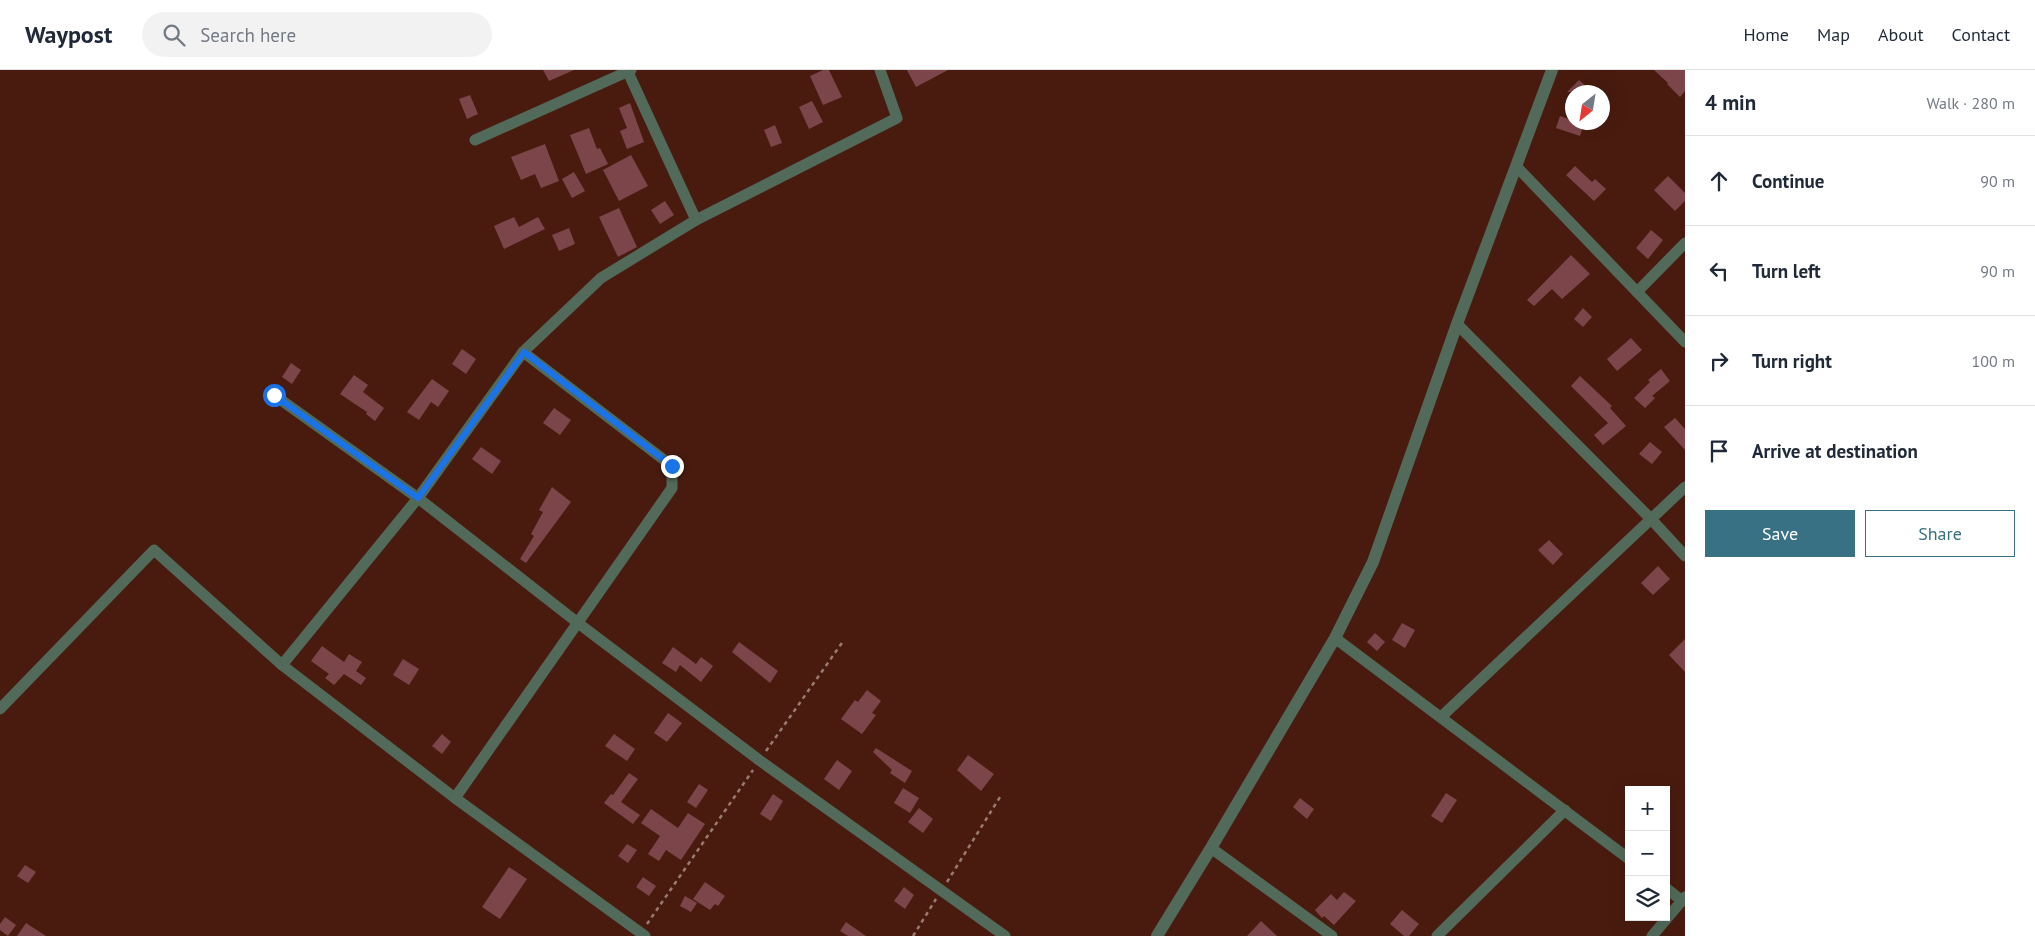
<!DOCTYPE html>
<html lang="en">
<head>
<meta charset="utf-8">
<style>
	body { margin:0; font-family:"PT Sans",sans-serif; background:#f2f2f3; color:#1f2937 }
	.controls { position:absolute; right:15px; bottom:15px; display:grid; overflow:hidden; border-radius:0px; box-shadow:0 5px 20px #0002 }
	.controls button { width:45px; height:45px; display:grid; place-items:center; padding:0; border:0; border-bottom:1px solid #e0e1e3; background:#fff; color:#1f2937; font:25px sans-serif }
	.compass { position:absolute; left:1565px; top:15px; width:45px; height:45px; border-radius:50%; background:#fff; box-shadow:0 5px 20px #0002; rotate:210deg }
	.stop { position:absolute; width:15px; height:15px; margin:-11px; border:4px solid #1a73e8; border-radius:50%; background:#fff }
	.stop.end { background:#1a73e8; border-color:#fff; box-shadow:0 1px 5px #0008 }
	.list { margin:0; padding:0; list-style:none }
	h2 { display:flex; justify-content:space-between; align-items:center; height:65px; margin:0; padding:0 20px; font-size:21px }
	h2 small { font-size:16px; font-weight:400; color:#747a83 }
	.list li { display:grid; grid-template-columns:32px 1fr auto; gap:15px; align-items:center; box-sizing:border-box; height:90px; padding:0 20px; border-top:1px solid #e0e1e3 }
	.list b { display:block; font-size:19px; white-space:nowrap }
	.list em { font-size:16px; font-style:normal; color:#747a83 }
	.actions { display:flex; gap:10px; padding:15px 20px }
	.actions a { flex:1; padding:11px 0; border:1px solid #397184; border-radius:0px; text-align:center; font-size:18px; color:#397184 }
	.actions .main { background:#397184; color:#fff }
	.icon { flex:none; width:28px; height:28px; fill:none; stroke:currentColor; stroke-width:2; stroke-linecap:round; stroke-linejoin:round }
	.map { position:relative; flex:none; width:1685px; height:866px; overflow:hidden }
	header { display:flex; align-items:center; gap:30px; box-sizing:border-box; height:70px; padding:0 25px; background:#fff; border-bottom:1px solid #e0e1e3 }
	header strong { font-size:24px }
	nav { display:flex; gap:28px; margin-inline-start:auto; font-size:18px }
	.search { width:350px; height:45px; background:#f2f2f3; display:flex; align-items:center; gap:12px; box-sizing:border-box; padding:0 18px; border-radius:28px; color:#747a83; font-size:19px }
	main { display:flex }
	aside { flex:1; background:#fff }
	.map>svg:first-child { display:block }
	.building { fill:#7b4549 }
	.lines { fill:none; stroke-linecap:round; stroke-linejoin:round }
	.path { stroke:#9a7b73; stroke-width:2.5; stroke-dasharray:4 4; stroke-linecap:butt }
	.minor { stroke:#516a59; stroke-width:11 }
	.tertiary { stroke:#516a59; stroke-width:12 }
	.route { stroke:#1a73e8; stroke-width:6 }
</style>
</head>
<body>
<header>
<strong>Waypost</strong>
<div class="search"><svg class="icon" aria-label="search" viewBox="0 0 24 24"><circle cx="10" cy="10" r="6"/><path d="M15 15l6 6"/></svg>Search here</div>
<nav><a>Home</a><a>Map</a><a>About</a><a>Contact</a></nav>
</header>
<main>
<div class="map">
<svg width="1685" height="866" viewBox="0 0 1685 866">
	<rect width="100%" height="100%" fill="#491b0f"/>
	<g class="building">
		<path d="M543 0H574L549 11Z"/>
		<path d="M823 0H829L842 27 823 35 810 6Z"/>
		<path d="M907 0H948L916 17Z"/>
		<path d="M1654 0H1685V21L1680 27 1667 14 1668 13Z"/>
		<path d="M1579 10 1592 22H1567Z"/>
		<path d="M470 25 478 44 467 49 459 29Z"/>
		<path d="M812 31 823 52 809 59 799 37Z"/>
		<path d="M630 33 644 72 627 79 620 61 627 58 619 38Z"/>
		<path d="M1560 46 1572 50V52L1584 54 1580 66 1556 58Z"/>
		<path d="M775 55 782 73 771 77 764 60Z"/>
		<path d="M589 58 597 79 600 78 608 94 586 104 570 65Z"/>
		<path d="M545 74 559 111 541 118 535 104 521 110 511 87Z"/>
		<path d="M631 85 648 116 619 131 603 100Z"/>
		<path d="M1575 96 1592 112 1595 109 1606 119 1594 131 1566 105Z"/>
		<path d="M574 102 585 121 572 128 562 109Z"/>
		<path d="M1668 106 1685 123V131L1675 141 1654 120Z"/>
		<path d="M665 131 674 145 660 154 651 140Z"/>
		<path d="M619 138 637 177 618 187 599 147Z"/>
		<path d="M514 147 519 157 538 147 545 159 504 179 494 156Z"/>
		<path d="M569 158 575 174 559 181 552 165Z"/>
		<path d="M1651 160 1663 170 1648 189 1636 178Z"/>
		<path d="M1571 185 1590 204 1562 229 1552 219 1534 236 1527 230Z"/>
		<path d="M1583 238 1592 247 1583 257 1574 249Z"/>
		<path d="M1631 268 1642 280 1617 301 1607 289Z"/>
		<path d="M462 279 476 289 466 304 452 294Z"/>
		<path d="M291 293 301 300 292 314 282 307Z"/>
		<path d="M1661 299 1670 311 1652 326 1655 328 1645 338 1634 328 1650 312 1648 310Z"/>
		<path d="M354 305 368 315 363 322 384 338 375 351 366 344 367 342 340 324Z"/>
		<path d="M1580 306 1612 336 1610 338 1626 356 1603 375 1594 365 1608 353 1571 316Z"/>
		<path d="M432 309 449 321 438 337 431 332 419 350 407 342Z"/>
		<path d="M554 338 571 350 560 365 543 353Z"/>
		<path d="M1675 348 1685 359V380L1664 357Z"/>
		<path d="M1650 372 1662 382 1652 394 1639 384Z"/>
		<path d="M481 377 501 391 492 404 472 389Z"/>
		<path d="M552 417 571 432 526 493 520 489 534 466 531 464 543 442 539 440Z"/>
		<path d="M1549 470 1563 484 1553 495 1538 480Z"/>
		<path d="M1658 496 1670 509 1653 525 1641 513Z"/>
		<path d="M1402 553 1415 560 1405 578 1392 570Z"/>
		<path d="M1375 563 1385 572 1377 581 1367 572Z"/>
		<path d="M1685 569V602L1669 585Z"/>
		<path d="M739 572 778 601 770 613 732 582Z"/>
		<path d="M322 576 344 592 349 584 362 592 356 601 366 608 361 615 344 604 334 615 325 608 329 604 311 591Z"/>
		<path d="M673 577 696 594 701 587 713 596 701 612 680 595 676 602 662 593Z"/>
		<path d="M403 589 419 599 409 615 393 605Z"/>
		<path d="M867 620 881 631 872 643 876 645 862 664 841 649 855 630 858 632Z"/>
		<path d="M668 643 682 653 667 672 654 663Z"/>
		<path d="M442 664 451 672 442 684 432 676Z"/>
		<path d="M614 664 635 679 627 691 605 676Z"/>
		<path d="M876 678 912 701 905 713 890 703 892 700 873 682Z"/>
		<path d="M968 685 994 704 981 721 957 700Z"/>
		<path d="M837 690 852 701 839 720 824 709Z"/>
		<path d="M629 703 638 709 621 732 640 745 633 754 604 733 611 724 613 725Z"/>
		<path d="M699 714 708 720 696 738 687 732Z"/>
		<path d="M903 718 919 728 910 743 894 733Z"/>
		<path d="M1446 723 1457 730 1442 753 1431 746Z"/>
		<path d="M773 724 783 731 771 751 760 744Z"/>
		<path d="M1300 728 1314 739 1307 749 1293 737Z"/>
		<path d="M919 738 933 749 923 763 908 752Z"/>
		<path d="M651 739 678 758 688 743 705 754 681 790 666 780 659 791 648 784 660 766 641 753Z"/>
		<path d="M627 774 637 780 628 793 618 786Z"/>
		<path d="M25 795 36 802 28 813 17 806Z"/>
		<path d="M509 797 527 809 500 849 482 837Z"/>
		<path d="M643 807 656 816 649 826 636 817Z"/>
		<path d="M705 812 725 826 718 836 715 834 710 840 693 829Z"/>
		<path d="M904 817 914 825 905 839 894 831Z"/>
		<path d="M1344 822 1356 831 1334 855 1324 846 1322 848 1315 840 1331 824 1337 830Z"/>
		<path d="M685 826 697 833 691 842 680 836Z"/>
		<path d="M1402 840 1419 854 1409 866H1404L1390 854Z"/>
		<path d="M5 847 16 855 8 866 0 860V854Z"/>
		<path d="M1261 851 1277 866H1247Z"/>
		<path d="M846 852 866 866H848L840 861Z"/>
		<path d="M26 853 46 866H17Z"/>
	</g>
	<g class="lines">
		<g class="path">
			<path d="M766 681 844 570"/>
			<path d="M947 812 1000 727"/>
			<path d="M647 854 753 700"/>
			<path d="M913 866 936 829"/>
		</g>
		<g class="minor">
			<path d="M627 0 696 150"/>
			<path d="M475 70 631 0"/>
			<path d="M1516 96 1685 272"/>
			<path d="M1637 222 1685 173"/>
			<path d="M1457 254 1651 449 1685 486"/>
			<path d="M274 325 418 428 578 553 759 690 1005 866"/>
			<path d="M1335 568 1629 789"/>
			<path d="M282 595 418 428 523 282 601 208 696 150 897 48 880 0"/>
			<path d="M0 639 154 480 282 595 455 728 645 866"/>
			<path d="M1441 647 1685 417"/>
			<path d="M455 728 672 418V396L523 282"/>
			<path d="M1211 778 1332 866"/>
			<path d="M1666 818 1681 830"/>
			<path d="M1437 866 1565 740"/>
			<path d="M1652 866 1685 827"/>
		</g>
		<path class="tertiary" d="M1157 866 1211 778 1335 568 1373 492 1457 254 1552 0"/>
	</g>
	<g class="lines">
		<path class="route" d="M274 325 418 428 524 282 672 396"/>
	</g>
</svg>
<div class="controls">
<button>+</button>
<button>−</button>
<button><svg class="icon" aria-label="layers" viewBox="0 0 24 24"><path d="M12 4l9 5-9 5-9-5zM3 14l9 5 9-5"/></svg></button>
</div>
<svg class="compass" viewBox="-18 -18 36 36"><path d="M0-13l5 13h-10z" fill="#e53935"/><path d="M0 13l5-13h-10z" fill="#747a83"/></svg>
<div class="stop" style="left:274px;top:325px"></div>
<div class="stop end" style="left:672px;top:396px"></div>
</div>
<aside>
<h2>4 min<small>Walk · 280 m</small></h2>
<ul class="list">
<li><svg class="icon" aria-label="ahead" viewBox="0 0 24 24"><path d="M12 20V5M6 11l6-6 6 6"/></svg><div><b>Continue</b></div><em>90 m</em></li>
<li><svg class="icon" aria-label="left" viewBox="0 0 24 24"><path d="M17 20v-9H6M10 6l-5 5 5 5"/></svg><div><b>Turn left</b></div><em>90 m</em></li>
<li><svg class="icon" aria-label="right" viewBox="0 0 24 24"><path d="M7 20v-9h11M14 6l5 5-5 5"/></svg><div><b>Turn right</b></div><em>100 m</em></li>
<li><svg class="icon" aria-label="arrive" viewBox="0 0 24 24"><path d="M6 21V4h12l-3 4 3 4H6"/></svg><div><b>Arrive at destination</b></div></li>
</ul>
<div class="actions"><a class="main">Save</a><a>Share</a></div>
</aside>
</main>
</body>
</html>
